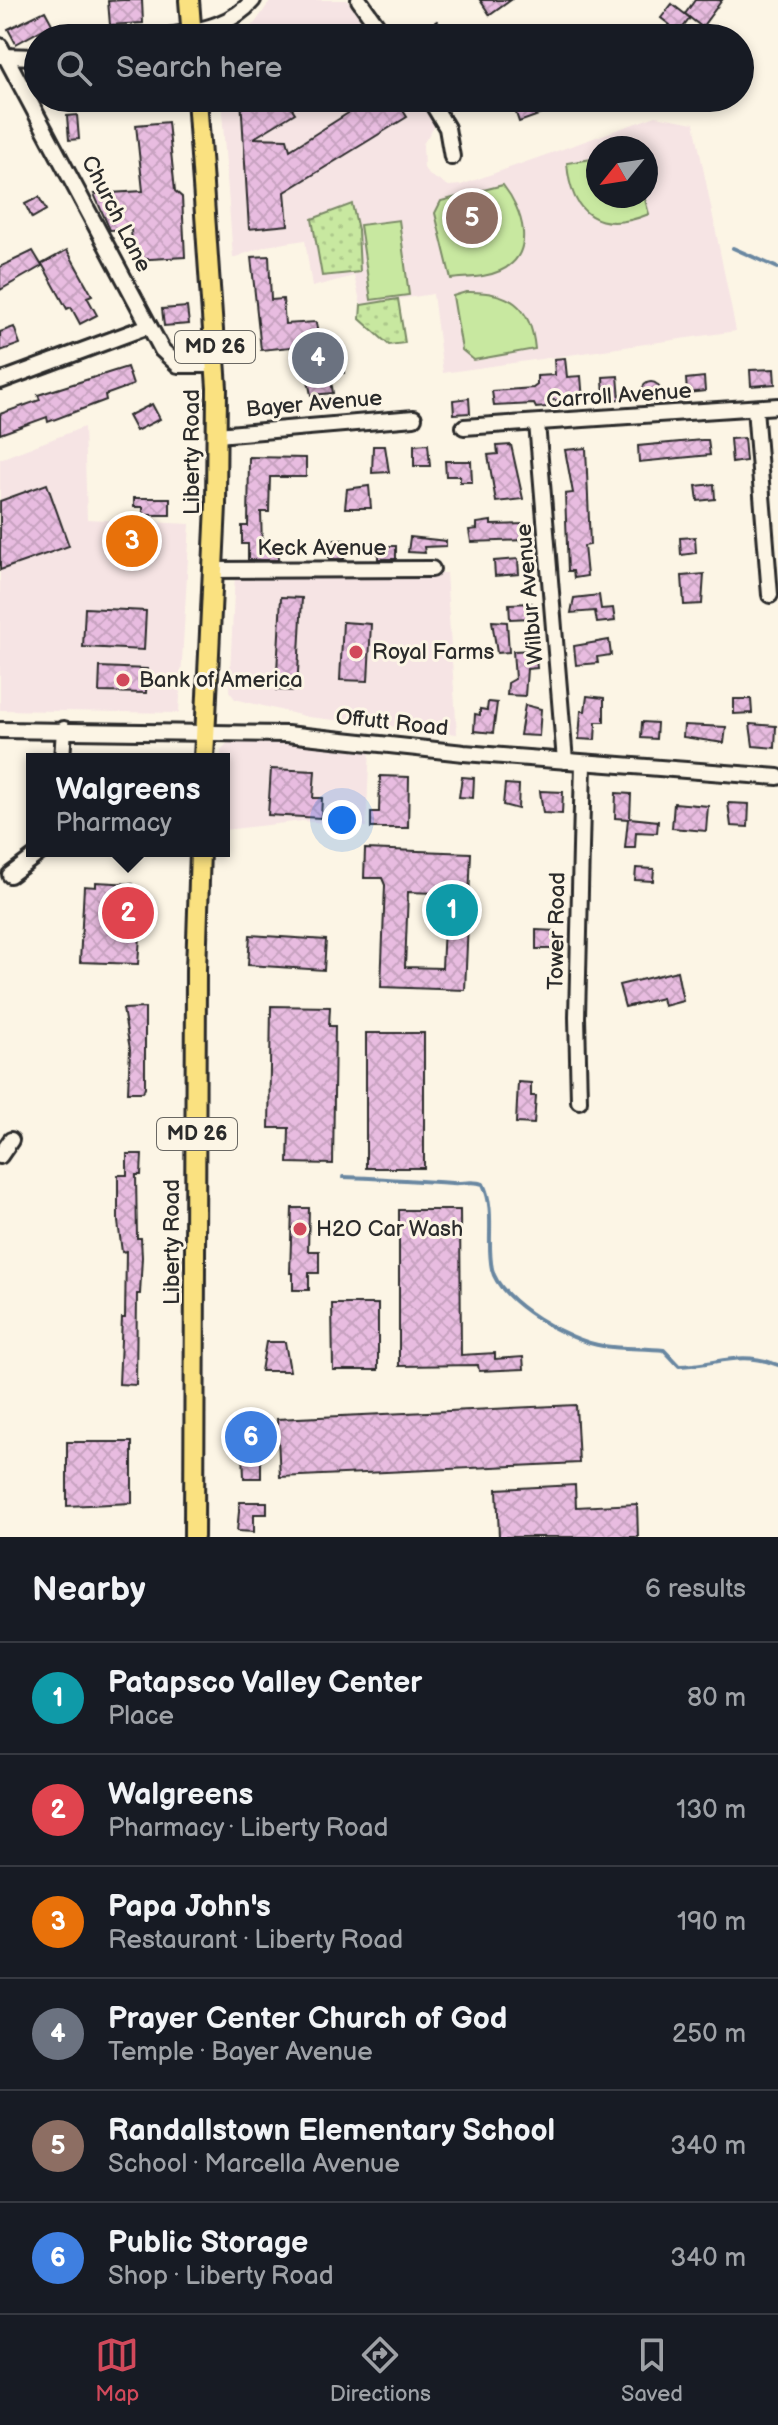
<!DOCTYPE html>
<html lang="en">
<head>
<meta charset="utf-8">
<style>
	body { margin:0; font-family:"Balsamiq Sans",sans-serif; background:#242831; color:#f1f3f6 }
	.compass { position:absolute; left:586px; top:136px; width:72px; height:72px; border-radius:50%; background:#171b24; box-shadow:0 4px 12px #0003; rotate:240deg }
	.you { position:absolute; left:342px; top:820px; width:28px; height:28px; margin:-20px; border:6px solid #fff; border-radius:50%; background:#1a73e8; box-shadow:0 0 0 12px #1a73e833 }
	.badge { display:grid; place-items:center; width:52px; height:52px; border-radius:50%; background:#d1495b; color:#fff; font-size:26px; font-weight:700 }
	.pin { position:absolute; translate:-50% -50%; border:4px solid #fff; box-shadow:0 2px 8px #0006 }
	.popup { position:absolute; left:26px; top:753px; width:204px; height:104px; box-sizing:border-box; display:grid; place-content:center; border-radius:0px; background:#171b24; filter:drop-shadow(0 2px 6px #0005); font-size:26px; white-space:nowrap; color:#9ea1a6 }
	.popup b { font-size:30px; color:#f1f3f6 }
	.popup::after { content:''; position:absolute; left:50%; top:100%; margin-left:-16px; border:16px solid transparent; border-top-color:#171b24 }
	.list { margin:0; padding:0; list-style:none }
	h2 { display:flex; justify-content:space-between; align-items:center; height:104px; margin:0; padding:0 32px; font-size:34px }
	h2 small { font-size:26px; font-weight:400; color:#9ea1a6 }
	.list li { display:grid; grid-template-columns:52px 1fr auto; gap:24px; align-items:center; box-sizing:border-box; height:112px; padding:0 32px; border-top:2px solid #363941 }
	.list b { display:block; font-size:30px; white-space:nowrap }
	.list p { margin:0; font-size:26px; white-space:nowrap; color:#9ea1a6 }
	.list em { font-size:26px; font-style:normal; color:#9ea1a6 }
	.icon { flex:none; width:44px; height:44px; fill:none; stroke:currentColor; stroke-width:2; stroke-linecap:round; stroke-linejoin:round }
	.map { position:relative; flex:none; width:778px; height:1537px; overflow:hidden }
	.search { position:absolute; background:#171b24; box-shadow:0 4px 12px #0003; left:24px; right:24px; top:24px; height:88px; display:flex; align-items:center; gap:20px; box-sizing:border-box; padding:0 28px; border-radius:44px; color:#9ea1a6; font-size:30px }
	.sheet { height:776px; background:#171b24 }
	nav { display:flex; justify-content:space-around; align-items:center; box-sizing:border-box; height:112px; border-top:2px solid #363941; background:#171b24; font-size:22px; color:#9ea1a6 }
	nav a { display:grid; justify-items:center; gap:4px }
	nav .on { color:#d1495b }
	.map>svg:first-child { display:block }
	.built { fill:#f6e4e4; fill-rule:evenodd }
	.park { fill:url(#park-dots); stroke:#7a8a66; stroke-width:2 }
	.pitch { fill:#c8e8a0; stroke:#7a8a66; stroke-width:2 }
	.lines { fill:none; stroke-linecap:round; stroke-linejoin:round }
	.stream { stroke:#6987a1; stroke-width:4 }
	.building { fill:url(#building-cross-hatch); stroke:#2b2b2b; stroke-width:2; fill-rule:evenodd }
	.minor-casing { stroke:#2b2b2b; stroke-width:20 }
	.major-casing { stroke:#2b2b2b; stroke-width:24 }
	.minor { stroke:#fcf5e5; stroke-width:14 }
	.major { stroke:#fae180; stroke-width:18 }
	.poi-dot { fill:#d1495b; stroke:#fcf5e5; stroke-width:3 }
	.labels { text-anchor:middle; dominant-baseline:central; stroke-width:6; stroke-linejoin:round; paint-order:stroke }
	.shield { fill:#fcf5e5; stroke:#6a6863; stroke-width:2 }
	.shield-label { font-size:20px; font-weight:bold; fill:#2b2b2b }
	.street-label { font-size:22px; fill:#2b2b2b; stroke:#fcf5e5 }
	.poi-label { font-size:22px; fill:#2b2b2b; stroke:#fcf5e5; text-anchor:start }
</style>
</head>
<body>
<div class="map">
<svg width="778" height="1537" viewBox="0 0 778 1537">
	<defs>
		<pattern id="park-dots" width="8" height="8" patternUnits="userSpaceOnUse" patternTransform="scale(2)"><rect width="8" height="8" fill="#c8e8a0"/><path d="M2 2h.1M6 6h.1" fill="none" stroke="#acc78a" stroke-width="1.8" stroke-linecap="round"/></pattern>
		<pattern id="building-cross-hatch" width="8" height="8" patternUnits="userSpaceOnUse" patternTransform="scale(2)"><rect width="8" height="8" fill="#e8bce0"/><path d="M0 0l8 8M0 8l8-8" fill="none" stroke="#c7a2c0"/></pattern>
	</defs>
	<rect width="100%" height="100%" fill="#fcf5e5"/>
	<filter id="ink" filterUnits="userSpaceOnUse"><feTurbulence type="fractalNoise" baseFrequency=".0125" numOctaves="2"/><feDisplacementMap in="SourceGraphic" scale="16" xChannelSelector="R" yChannelSelector="G"/><feConvolveMatrix kernelMatrix="1 2 1 2 8 2 1 2 1" color-interpolation-filters="sRGB"/></filter>
	<g filter="url(#ink)">
		<g class="built">
			<path d="M271 0H347L373 38H237L255 23Z"/>
			<path d="M221 98H416L435 125 423 144 424 168 429 175 449 186 461 185 656 116 694 123 736 331 443 373 433 294 361 305 354 276 312 287 305 240 266 246 233 258ZM598 148H646V196H598Z"/>
			<path d="M84 427 87 519 190 524 179 713 0 710V459Z"/>
			<path d="M235 573H446L457 734 308 717 235 699 229 691Z"/>
			<path d="M232 738 370 749 366 827 303 821 224 830 221 750Z"/>
		</g>
		<g class="park">
			<path d="M352 204 358 230 360 272 322 276 312 219Z"/>
			<path d="M398 299 405 343 389 345 360 319 361 305Z"/>
		</g>
		<g class="pitch">
			<path d="M598 158V196H644L649 214C600 234 571 216 567 163Z"/>
			<path d="M503 185C522 209 538 254 500 271 485 278 467 277 451 279L435 213 441 201Z"/>
			<path d="M399 220 409 295 371 300 360 225Z"/>
			<path d="M466 292C508 291 531 304 535 349L474 360 462 350 453 296Z"/>
		</g>
		<g class="lines">
			<g class="stream">
				<path d="M733 248 778 268"/>
				<path d="M343 1177C380 1178 416 1181 452 1183 463 1184 472 1180 483 1184 496 1210 486 1241 492 1269 499 1302 571 1342 603 1346 623 1349 644 1348 664 1350L679 1366C717 1365 739 1350 778 1365"/>
			</g>
		</g>
		<g class="building">
			<path d="M123 0H142L143 23 110 25 108 1Z"/>
			<path d="M480 0H511L490 15Z"/>
			<path d="M695 0H722L702 27 685 14Z"/>
			<path d="M672 4 690 18 676 37 666 30 670 25 661 18Z"/>
			<path d="M45 11 52 24 16 44 8 29Z"/>
			<path d="M437 21 449 38H412Z"/>
			<path d="M241 98H285L295 113 254 138 287 139 290 150 372 98H395L407 117 285 192 288 225 249 229Z"/>
			<path d="M533 98H552L556 109 519 122 515 110 534 103Z"/>
			<path d="M77 115 79 139 69 140 67 116Z"/>
			<path d="M168 122 175 191 182 197 185 257 133 260 131 229 110 230 94 194 143 191 136 125Z"/>
			<path d="M39 197 46 210 32 218 25 204Z"/>
			<path d="M67 250 92 295 87 297 97 315 80 324 71 307 67 309 42 264Z"/>
			<path d="M33 251 42 266 0 290V267Z"/>
			<path d="M269 256 271 300 283 299 285 324 316 322 319 344 326 342 328 359 342 358 344 373 330 375 333 393 311 395 301 346 261 350 251 257Z"/>
			<path d="M187 307 189 324 164 326 162 309Z"/>
			<path d="M14 327 20 344 0 351V332Z"/>
			<path d="M565 358 567 377 581 376 583 401 550 400 546 407 536 408 534 404 494 406 492 391 533 388 537 385V376L555 375 554 359Z"/>
			<path d="M127 367 133 385 105 395 106 400 48 422 47 417 0 434V414L40 400 38 395Z"/>
			<path d="M774 369 775 384 751 386 750 370Z"/>
			<path d="M618 376 620 399 604 400 603 377Z"/>
			<path d="M704 377 705 391 687 393 686 379Z"/>
			<circle cx="651" cy="391" r="9"/>
			<path d="M469 398 470 413 454 414 453 400Z"/>
			<path d="M152 404 160 419 136 431 128 416Z"/>
			<path d="M744 438 746 461 732 463 730 439Z"/>
			<path d="M702 440H708L710 455 639 462 638 446Z"/>
			<path d="M428 444 430 466H414V445Z"/>
			<path d="M511 445 523 499 496 502 488 455 498 454 497 446Z"/>
			<path d="M373 446H385L389 472 372 473Z"/>
			<path d="M586 448 590 545 584 546 587 576 574 578 573 571H568L565 494 573 493 565 450Z"/>
			<path d="M249 457 306 458V477H270L269 512H261L262 546 278 547V560H248V544H242V526H248Z"/>
			<path d="M445 461H471L472 482H460V476H446Z"/>
			<path d="M47 484 69 546 0 570V501Z"/>
			<path d="M714 484 715 499 698 501 696 486Z"/>
			<path d="M369 486 371 508H345L347 489Z"/>
			<path d="M134 498H170V515H143V507H134Z"/>
			<path d="M491 521V525L525 524 526 540 471 542 469 530 477 529V523Z"/>
			<path d="M114 533 151 534 150 549 114 548Z"/>
			<path d="M410 537 446 541V546L424 547 425 553 408 552Z"/>
			<path d="M695 537 696 553 681 555 680 538Z"/>
			<path d="M329 540H345L344 559H329Z"/>
			<rect x="378" y="546" width="18" height="13"/>
			<path d="M518 559 519 574 495 576 494 561Z"/>
			<path d="M704 574 702 604 684 605 682 576Z"/>
			<path d="M599 595 601 609 613 608 615 621 597 623 595 611 571 613 574 598Z"/>
			<path d="M281 597 302 598 297 691 276 690Z"/>
			<path d="M532 603 533 618 510 619 509 604Z"/>
			<path d="M85 608 146 611 144 650 83 647Z"/>
			<path d="M492 621 507 622 509 652 497 653Z"/>
			<path d="M343 622 371 624 368 681 340 680Z"/>
			<path d="M609 640 611 655 597 657 598 663 576 665 574 646Z"/>
			<path d="M535 650 537 668 527 669 525 696 507 695 508 683 515 679 513 651Z"/>
			<path d="M100 667 147 669 146 693 99 692Z"/>
			<path d="M587 696 604 698V722H596L595 740 579 739 581 711H585Z"/>
			<path d="M734 699H751L752 713 734 714Z"/>
			<path d="M488 702 497 703 493 733 474 731 475 714 480 715V709L487 710Z"/>
			<path d="M525 705 541 709 539 736 520 735Z"/>
			<path d="M642 722 657 723 656 739 641 738Z"/>
			<path d="M750 724 776 726 775 748 753 746Z"/>
			<path d="M684 725 726 727 724 743 683 737Z"/>
			<path d="M271 769 315 771 313 798H322L321 818 268 815Z"/>
			<path d="M380 776 409 777 408 828H371V812H379Z"/>
			<path d="M462 777 474 778 473 798 459 797Z"/>
			<path d="M505 784 519 785 518 809 503 805Z"/>
			<path d="M540 791 563 792 562 814 543 813Z"/>
			<path d="M616 793 631 794 630 818 658 821 657 833 636 832 635 848H625L628 819 615 818Z"/>
			<path d="M674 803 708 806 706 831 672 828Z"/>
			<path d="M728 803 749 804 748 827 731 826Z"/>
			<path d="M365 849 471 853 465 990 381 987 385 885 382 878H364ZM408 892 435 893 434 927H444L442 968 405 967Z"/>
			<path d="M636 868 654 869 653 881 635 880Z"/>
			<path d="M96 882 133 884 143 896 138 964 80 962 84 886 96 887Z"/>
			<path d="M536 930 557 931V949H536Z"/>
			<path d="M250 935 326 940 324 970 248 965Z"/>
			<path d="M677 971 683 1001 664 1006 662 998 625 1007 619 985Z"/>
			<path d="M271 1006 330 1007 329 1026H335L333 1164 288 1163 289 1128H269Z"/>
			<path d="M145 1008V1087L143 1092H128L130 1049 123 1009Z"/>
			<rect x="366" y="1033" width="58" height="135"/>
			<path d="M518 1082 531 1083V1096H536L534 1124 516 1123Z"/>
			<path d="M127 1154H142L141 1175H136L137 1238H141L142 1257 140 1294H137L136 1385 119 1384 122 1318H125L126 1251 122 1252 118 1222V1175H127Z"/>
			<path d="M292 1208H309L308 1251H319V1273H309V1290H293V1273H290Z"/>
			<path d="M399 1210H460L461 1355 495 1353V1359L523 1357 524 1369 479 1371 478 1365 399 1366Z"/>
			<path d="M332 1304H378V1370H333Z"/>
			<path d="M266 1342H285L290 1371H261Z"/>
			<path d="M576 1405 579 1463 280 1477 277 1419Z"/>
			<path d="M242 1422H261V1478H244Z"/>
			<path d="M67 1442H132V1503L67 1506Z"/>
			<path d="M575 1485 576 1507 637 1504 638 1537H499L497 1489Z"/>
			<path d="M240 1502H267V1514H254V1532L237 1531Z"/>
		</g>
		<g class="lines">
			<defs>
				<g id="minor">
					<path d="M359 0 386 38"/>
					<path d="M159 38C193 31 230 28 253 0"/>
					<path d="M0 46 162 350 178 365H216"/>
					<path d="M0 56 38 57"/>
					<path d="M429 98 447 128 452 157"/>
					<path d="M0 381 149 326"/>
					<path d="M755 408 770 595"/>
					<path d="M537 423 565 761"/>
					<path d="M464 427 778 406"/>
					<path d="M217 435 414 418"/>
					<path d="M213 570 432 569"/>
					<path d="M0 730 287 734 464 753 778 777"/>
					<path d="M62 759 64 729"/>
					<path d="M10 875 42 851"/>
					<path d="M579 1101 577 1017 583 763"/>
					<path d="M0 1156 11 1140"/>
				</g>
				<g id="major">
					<path d="M189 0 192 38"/>
					<path d="M197 98 217 388 216 505 204 759"/>
					<path d="M194 1537 196 970 200 851"/>
				</g>
			</defs>
			<use href="#minor" class="minor-casing"/>
			<use href="#major" class="major-casing"/>
			<use href="#minor" class="minor"/>
			<use href="#major" class="major"/>
		</g>
	</g>
	<g class="poi-dot">
		<circle cx="356" cy="652" r="8"/>
		<circle cx="123" cy="680" r="8"/>
		<circle cx="300" cy="1229" r="8"/>
	</g>
	<g class="labels">
		<g class="shield">
			<rect x="175" y="331" width="80" height="32" rx="6"/>
			<rect x="157" y="1118" width="80" height="32" rx="6"/>
		</g>
		<g class="shield-label">
			<text x="215" y="347">MD 26</text>
			<text x="197" y="1134">MD 26</text>
		</g>
		<g class="street-label">
			<text transform="translate(116 214) rotate(63)">Church Lane</text>
			<text transform="translate(619 396) rotate(-4)">Carroll Avenue</text>
			<text transform="translate(314 404) rotate(-5)">Bayer Avenue</text>
			<text transform="translate(192 452) rotate(-90)">Liberty Road</text>
			<text x="322" y="548">Keck Avenue</text>
			<text transform="translate(530 594) rotate(-95)">Wilbur Avenue</text>
			<text transform="translate(392 723) rotate(6)">Offutt Road</text>
			<text transform="translate(557 931) rotate(-89)">Tower Road</text>
			<text transform="translate(172 1242) rotate(-90)">Liberty Road</text>
		</g>
		<g class="poi-label">
			<text x="372" y="652">Royal Farms</text>
			<text x="139" y="680">Bank of America</text>
			<text x="316" y="1229">H2O Car Wash</text>
		</g>
	</g>
</svg>
<svg class="compass" viewBox="-18 -18 36 36"><path d="M0-13l5 13h-10z" fill="#e53935"/><path d="M0 13l5-13h-10z" fill="#9ea1a6"/></svg>
<div class="you"></div>
<div class="pin badge" style="left:452px;top:910px;background:#0f9aa8">1</div>
<div class="pin badge" style="left:128px;top:913px;background:#e0444e">2</div>
<div class="popup"><b>Walgreens</b>Pharmacy</div>
<div class="pin badge" style="left:132px;top:541px;background:#e8710a">3</div>
<div class="pin badge" style="left:318px;top:358px;background:#6b7280">4</div>
<div class="pin badge" style="left:472px;top:218px;background:#8d6e63">5</div>
<div class="pin badge" style="left:251px;top:1437px;background:#3f7fe0">6</div>
<div class="search"><svg class="icon" aria-label="search" viewBox="0 0 24 24"><circle cx="10" cy="10" r="6"/><path d="M15 15l6 6"/></svg>Search here</div>
</div>
<section class="sheet">
<h2>Nearby<small>6 results</small></h2>
<ul class="list">
<li><span class="badge" style="background:#0f9aa8">1</span><div><b>Patapsco Valley Center</b><p>Place</p></div><em>80 m</em></li>
<li><span class="badge" style="background:#e0444e">2</span><div><b>Walgreens</b><p>Pharmacy · Liberty Road</p></div><em>130 m</em></li>
<li><span class="badge" style="background:#e8710a">3</span><div><b>Papa John's</b><p>Restaurant · Liberty Road</p></div><em>190 m</em></li>
<li><span class="badge" style="background:#6b7280">4</span><div><b>Prayer Center Church of God</b><p>Temple · Bayer Avenue</p></div><em>250 m</em></li>
<li><span class="badge" style="background:#8d6e63">5</span><div><b>Randallstown Elementary School</b><p>School · Marcella Avenue</p></div><em>340 m</em></li>
<li><span class="badge" style="background:#3f7fe0">6</span><div><b>Public Storage</b><p>Shop · Liberty Road</p></div><em>340 m</em></li>
</ul>
</section>
<nav>
<a class="on"><svg class="icon" aria-label="map" viewBox="0 0 24 24"><path d="M3 6l6-2 6 2 6-2v14l-6 2-6-2-6 2zM9 4v14M15 6v14"/></svg>Map</a>
<a><svg class="icon" aria-label="directions" viewBox="0 0 24 24"><path d="M12 3l9 9-9 9-9-9zM9 14v-3h6M13 9l2 2-2 2"/></svg>Directions</a>
<a><svg class="icon" aria-label="saved" viewBox="0 0 24 24"><path d="M7 4h10v16l-5-4-5 4z"/></svg>Saved</a>
</nav>
</body>
</html>
